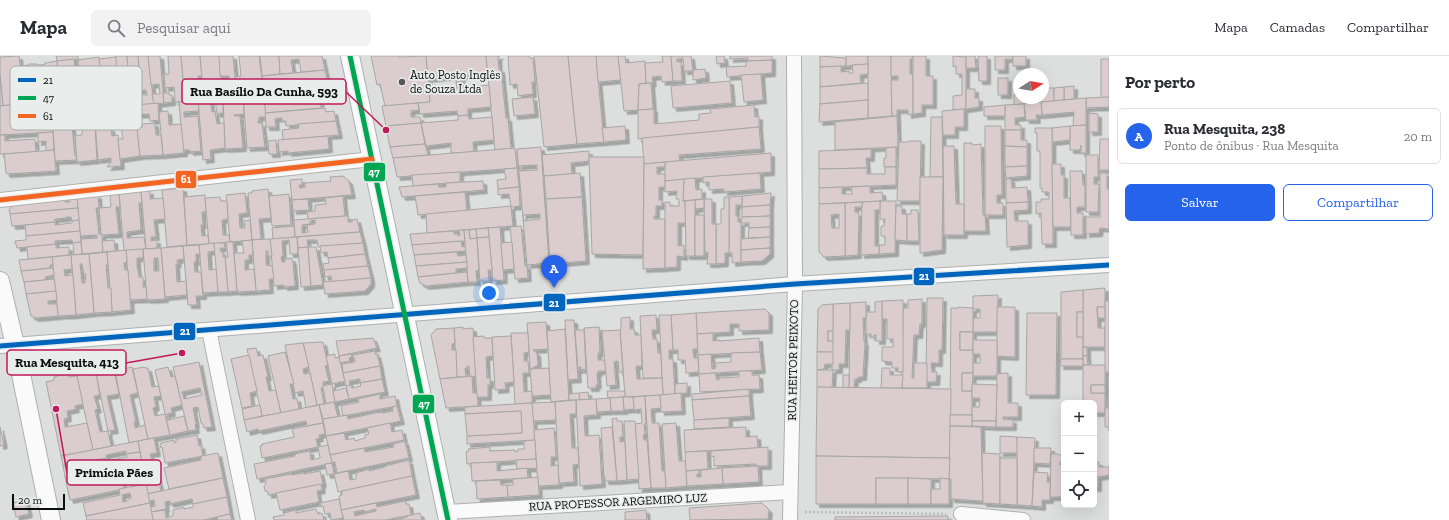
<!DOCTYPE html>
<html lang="pt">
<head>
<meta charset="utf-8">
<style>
	body { margin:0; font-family:"Zilla Slab",serif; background:#f2f2f3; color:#2b2b33 }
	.controls { position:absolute; right:12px; bottom:12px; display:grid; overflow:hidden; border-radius:6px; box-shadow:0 4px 16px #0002 }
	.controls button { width:36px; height:36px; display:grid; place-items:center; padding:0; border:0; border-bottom:1px solid #e1e1e2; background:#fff; color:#2b2b33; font:20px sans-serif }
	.compass { position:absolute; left:1013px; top:12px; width:36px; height:36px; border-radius:50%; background:#fff; box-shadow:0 4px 16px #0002; rotate:79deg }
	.scale { position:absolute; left:12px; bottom:10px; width:53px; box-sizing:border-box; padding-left:4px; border:2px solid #0c0d0d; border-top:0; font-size:11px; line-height:14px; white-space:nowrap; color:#0c0d0d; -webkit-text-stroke:3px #e9edec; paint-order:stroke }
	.you { position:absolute; left:489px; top:237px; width:14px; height:14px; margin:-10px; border:3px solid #fff; border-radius:50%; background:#1a73e8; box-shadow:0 0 0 6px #1a73e833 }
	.badge { display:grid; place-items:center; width:26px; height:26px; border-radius:50%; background:#2563eb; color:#fff; font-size:13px; font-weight:700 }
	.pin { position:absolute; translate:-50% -33px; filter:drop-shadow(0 1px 2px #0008) }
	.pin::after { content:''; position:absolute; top:21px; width:14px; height:12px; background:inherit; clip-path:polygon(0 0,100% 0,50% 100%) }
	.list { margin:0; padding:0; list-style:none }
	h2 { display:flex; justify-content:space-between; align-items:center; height:52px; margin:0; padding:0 16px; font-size:17px }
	h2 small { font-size:13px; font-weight:400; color:#7c7c81 }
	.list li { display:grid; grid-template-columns:26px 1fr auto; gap:12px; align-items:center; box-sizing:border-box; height:56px; margin:0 8px 8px; padding:0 8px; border:1px solid #e1e1e2; border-radius:6px }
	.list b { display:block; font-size:15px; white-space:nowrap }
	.list p { margin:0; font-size:13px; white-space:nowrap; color:#7c7c81 }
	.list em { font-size:13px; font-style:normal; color:#7c7c81 }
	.actions { display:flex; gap:8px; padding:12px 16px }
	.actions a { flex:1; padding:9px 0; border:1px solid #2563eb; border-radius:6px; text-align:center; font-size:14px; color:#2563eb }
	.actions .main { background:#2563eb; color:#fff }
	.icon { flex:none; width:22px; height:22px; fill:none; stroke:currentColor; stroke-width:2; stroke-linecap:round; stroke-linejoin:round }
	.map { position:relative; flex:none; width:1109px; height:464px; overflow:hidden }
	header { display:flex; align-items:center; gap:24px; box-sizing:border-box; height:56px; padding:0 20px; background:#fff; border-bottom:1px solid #e1e1e2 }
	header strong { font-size:19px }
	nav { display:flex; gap:22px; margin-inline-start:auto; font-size:14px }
	.search { width:280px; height:36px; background:#f2f2f3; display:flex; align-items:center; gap:10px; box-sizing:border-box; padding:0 14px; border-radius:6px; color:#7c7c81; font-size:15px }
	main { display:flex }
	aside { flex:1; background:#fff }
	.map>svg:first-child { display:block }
	.building { fill:#dbccce; stroke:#a6a6a6; fill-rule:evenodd; filter:url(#shadow) }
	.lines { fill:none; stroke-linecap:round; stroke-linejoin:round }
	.minor-casing { stroke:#aeb0af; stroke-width:16 }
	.tertiary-casing { stroke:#aeb0af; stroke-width:20 }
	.path { stroke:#bcbdbd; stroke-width:2.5; stroke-dasharray:2 2; stroke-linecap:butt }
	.minor { stroke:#fafafa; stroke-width:14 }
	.tertiary { stroke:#fafafa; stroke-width:18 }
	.bus-1-casing { stroke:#e9edec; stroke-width:8 }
	.bus-2-casing { stroke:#e9edec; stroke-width:8 }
	.bus-3-casing { stroke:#e9edec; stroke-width:8 }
	.bus-1 { stroke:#0065bd; stroke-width:5 }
	.bus-2 { stroke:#00a651; stroke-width:5 }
	.bus-3 { stroke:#f26522; stroke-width:5 }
	.poi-dot { fill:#555656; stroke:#e9edec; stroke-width:1.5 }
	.labels { text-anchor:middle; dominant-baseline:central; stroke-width:3.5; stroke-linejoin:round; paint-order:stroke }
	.poi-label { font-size:12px; fill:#0c0d0d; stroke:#e9edec; text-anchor:start }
	.street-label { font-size:12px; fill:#0c0d0d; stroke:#e9edec }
	.key { fill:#e9edec; stroke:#a7aaa9; stroke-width:1 }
	.key-label { font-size:11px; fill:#0c0d0d }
	.leader { fill:none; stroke:#c2185b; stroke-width:1.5 }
	.callout-dot { fill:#c2185b; stroke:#e9edec; stroke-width:1.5 }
	.callout { fill:#e9edec; stroke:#c2185b; stroke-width:1.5 }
	.callout-label { font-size:13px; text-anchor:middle; font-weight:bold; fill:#0c0d0d }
	.line-badge { stroke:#e9edec; stroke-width:1.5 }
	.badge-label { font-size:11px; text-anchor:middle; font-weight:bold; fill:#fff }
</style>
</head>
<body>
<header>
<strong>Mapa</strong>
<div class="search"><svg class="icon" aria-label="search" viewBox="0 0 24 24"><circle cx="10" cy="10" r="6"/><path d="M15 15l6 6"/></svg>Pesquisar aqui</div>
<nav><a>Mapa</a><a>Camadas</a><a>Compartilhar</a></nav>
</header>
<main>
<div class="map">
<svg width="1109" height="464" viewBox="0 0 1109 464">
	<defs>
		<filter id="shadow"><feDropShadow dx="3.5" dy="3.5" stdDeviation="0" flood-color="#0004"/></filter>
	</defs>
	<rect width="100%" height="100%" fill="#dddfde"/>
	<g class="building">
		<path d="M19 0 22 27 13 28 15 42H10L11 49 3 50 0 19V1Z"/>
		<path d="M56 0H78V3L57 5Z"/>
		<path d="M115 0H127L130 32H124L125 40H130L131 50 120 51Z"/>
		<path d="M127 0H138L141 34 136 35V31L130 32Z"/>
		<path d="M138 0H148L154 48 142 49 141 39H147L146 34H141Z"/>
		<path d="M148 0H160L164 47 154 48 152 38H160L159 28 151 29Z"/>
		<path d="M168 0H181L185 45 175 46 174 31 165 32 164 18H169Z"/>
		<path d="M181 0H200L202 20H198L199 33 191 34V38L203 36 204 44 185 45Z"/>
		<path d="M200 0H219L222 33 213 34 214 43 204 44Z"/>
		<path d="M219 0H233L237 41 223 42 221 29 226 28V32L230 31 229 20H220Z"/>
		<path d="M239 0H259L264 39 237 41 235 21 241 20Z"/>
		<path d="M260 0H279L280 18 262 20Z"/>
		<path d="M279 0H322L325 14 301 16 299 3 291 4 293 17 280 18Z"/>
		<path d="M371 0H399V1L426 0 430 46 385 50 380 28 377 29Z"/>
		<path d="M426 0H486L488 17 461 20 462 26H456V20L428 23Z"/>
		<path d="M486 0H500L498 1 499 14 501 13 506 62H508L511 93 495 94Z"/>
		<path d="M508 0H529L530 2H533L535 26H532L533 38 518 40 517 28 510 29Z"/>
		<path d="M534 0H568L577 88 544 91Z"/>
		<path d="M568 0H596L604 86 577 88Z"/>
		<path d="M596 0H618L621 24 598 26Z"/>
		<path d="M618 0H625L626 7 645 5 646 27 639 28 638 54 624 55Z"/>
		<path d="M662 0H671L673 25 662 26 661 20 652 21 653 27H646L645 7 663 6Z"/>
		<path d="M671 0H691L693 15H684L683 2 677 3V6H681L682 25H673Z"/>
		<path d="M716 0H724L725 7 717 8Z"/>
		<path d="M730 0H772V4L748 5V2L730 3Z"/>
		<path d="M820 0 846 2V10L820 11Z"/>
		<path d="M846 0H868V8L846 10Z"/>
		<path d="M868 0H891L892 60 868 62Z"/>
		<path d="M891 0H913V3H910V18H913V58L908 59V54H897V60H892L891 24H898V20H891Z"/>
		<path d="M913 0H926V20H933V49H922V57L913 58Z"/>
		<path d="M953 0 966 1V53L953 54V40L962 39V18H956V10L953 11Z"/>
		<path d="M966 0H975L976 12H966Z"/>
		<path d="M978 0H987V25H979Z"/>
		<path d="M995 0H1013V3H1005V14H995Z"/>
		<rect x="1013" y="0" width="13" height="10"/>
		<path d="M99 1 101 14 96 15 97 20H94L95 34 90 35 91 45 103 43 104 52 83 54 78 4Z"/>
		<path d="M116 1 118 31H112L113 41 119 40 120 51H112L111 42 103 43 99 3Z"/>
		<path d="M74 3 78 43 69 44 70 49 83 48V54L62 56 57 5Z"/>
		<path d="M1101 3H1109V41L1101 42Z"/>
		<path d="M772 4V17L727 21 726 11 746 10V6L748 5Z"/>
		<path d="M57 5 60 42 44 44V36L50 35 49 30H43L41 9 45 8V7Z"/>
		<path d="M29 8H37V9H41L43 30V32L31 33 32 45H29L30 49 36 48V44H44L46 57 25 59 20 10 29 9Z"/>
		<path d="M868 8V18L860 19 861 27 820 31V11L841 10V16L849 15V17H853L852 9Z"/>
		<path d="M705 13 706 22 693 24V14Z"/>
		<path d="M325 14 329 33 282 37 281 26 274 27 275 38 264 39 262 20Z"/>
		<path d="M761 18 763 44 744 46 741 19Z"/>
		<path d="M0 19 3 50H0Z"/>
		<rect x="998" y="22" width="10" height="17"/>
		<path d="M730 25 732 47 673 52 671 30Z"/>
		<path d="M1043 25 1044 32H1054V45L1029 47V42H1043Z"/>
		<path d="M456 26H462V32L489 29 491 51 468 53V59L458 60 457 55 420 58 418 47 430 46 429 35 457 32Z"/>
		<path d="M651 27 653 53 638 54 639 28Z"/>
		<path d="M868 27V44L820 48V31Z"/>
		<path d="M1074 30V43L1064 44V31Z"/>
		<path d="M1064 31V44L1054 45V32Z"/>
		<path d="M329 33 331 41 320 42 321 52 265 57 264 39 290 36 291 40 276 41V46L294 44V39L307 38 306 35Z"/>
		<path d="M966 33H975V42H979V51L966 53Z"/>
		<path d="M163 37H169V39H172V46L164 47Z"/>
		<path d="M1019 38V42H1029V47L1014 49V39Z"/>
		<path d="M254 39 255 43 264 42 266 61H259V65H258V67H262L265 91 247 92 243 40Z"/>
		<path d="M243 40 244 58 234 59V60H240L243 92 225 93 223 42Z"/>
		<path d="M533 41 535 58 514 60 512 43Z"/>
		<path d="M1109 41V51L1086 52V42Z"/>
		<path d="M223 42V57L217 58 215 43Z"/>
		<path d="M1086 42V69L1073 70 1074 56 1042 59 1041 46Z"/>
		<path d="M210 43 212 56 215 55 217 68 224 67 225 92 210 94 211 103 203 104 198 44Z"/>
		<path d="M198 44 199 55 184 56V61L198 60 201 95 190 96V94H183L179 46Z"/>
		<path d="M868 44V62L819 66 820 48Z"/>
		<path d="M1041 46 1042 59H1036L1037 64H1026L1024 48Z"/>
		<path d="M24 47 26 66H25V71L42 69V65H35L34 58 52 57 53 76 0 79V50Z"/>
		<path d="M158 47 159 64 150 65 149 58 136 59 135 49Z"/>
		<path d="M418 47 419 54 411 55V61H420L421 67 386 70 382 50Z"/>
		<path d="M1024 48 1025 61 1015 62V69H1021V74H1005V49Z"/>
		<path d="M754 49 755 61 759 60V71L638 83V54L654 53V68L699 64V58L711 57 710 53Z"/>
		<path d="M1005 49V60H984V51Z"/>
		<path d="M115 51 116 66H107L108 72H111L112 80 118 79 121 110 107 111 111 106V102L98 104 94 53Z"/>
		<path d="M325 52 326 56 334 55 336 65 286 70V65H282V62L275 63 276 71H266L265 57Z"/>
		<path d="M94 53 97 104 77 106 75 80 82 79V73H85V64L73 65V55Z"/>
		<path d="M964 53V71H955V79H943L942 55Z"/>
		<path d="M168 55 169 69 181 68 184 97 163 99 159 56Z"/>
		<path d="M1089 57 1098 58V76H1089Z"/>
		<path d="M468 59 469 63 492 61 494 84 473 86 474 96 451 97V87L426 90 421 67 458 64V60Z"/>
		<path d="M897 60 898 91 835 94V66Z"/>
		<path d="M931 61H942L943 121H930Z"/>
		<path d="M136 63 140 100 120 103 118 83H123L121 70H123L122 64Z"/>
		<path d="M70 64 71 72 72 71 75 100H76L77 104 55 105 53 72 60 70V65Z"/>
		<path d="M336 65 339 79 283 84 282 74 299 72 298 68Z"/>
		<path d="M155 67 156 79H161L163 99 140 100 137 72 142 71V68Z"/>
		<path d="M421 67 425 88 390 91 386 70Z"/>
		<path d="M1086 69V97H1081V89L1080 94H1070V70Z"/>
		<path d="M625 70 626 84 604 86 602 72Z"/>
		<path d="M985 70H1001L1002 139H997V147H1003V159H985Z"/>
		<path d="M1070 70V84L1052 86V72Z"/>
		<path d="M759 71 761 93 679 99 680 105 644 108 642 82Z"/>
		<path d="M1035 72H1052L1053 188H1042L1041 157 1036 158V146H1041V143H1049V136H1042V132H1040V95H1037V77H1035Z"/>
		<path d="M1005 74H1021V84H1027V91L1005 90Z"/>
		<path d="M53 76 54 94 46 95V85L38 86V77Z"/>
		<path d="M0 79H5V85L35 83 36 96 0 98Z"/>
		<path d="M328 80 329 93 288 97V95L279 96 278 84Z"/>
		<path d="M1100 83H1109V114H1099Z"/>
		<path d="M276 84 277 98H269L268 85Z"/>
		<path d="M909 85H921L920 145H897L899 86H909Z"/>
		<path d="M964 87H972V89L981 88 983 159H985L986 175H964Z"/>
		<path d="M425 88 428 99 393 102 390 91Z"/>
		<path d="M943 90H954L956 148H964V179H944Z"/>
		<path d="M1005 90 1027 91V110L1005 111Z"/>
		<path d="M541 91 549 207 527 209 517 93ZM537 109V114L520 115 519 110ZM540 158V163L524 165 523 159Z"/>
		<path d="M896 91V111H884V102H886V92Z"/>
		<path d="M515 92 517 112 397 121 393 102Z"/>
		<path d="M871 93V102H866L867 112 819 113V95Z"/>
		<path d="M54 94 56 115 7 118 6 117 4 98Z"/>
		<path d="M589 95V105L571 107 572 118 544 120 542 99Z"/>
		<path d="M771 97V116L665 125V106Z"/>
		<path d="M1086 99H1098V121H1094V128H1099L1098 156H1086Z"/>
		<path d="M589 101H644L643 199 592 198Z"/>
		<path d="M665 106V111H657V118H665V131H659V144H662V150H656V160H654V163H665V212L643 213 644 108Z"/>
		<path d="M1052 108H1061V119H1064V142H1070L1071 171H1053Z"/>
		<path d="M1027 110V120L1006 122 1005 111Z"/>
		<path d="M885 111H896V129L819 132V113L867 112V118H885Z"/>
		<path d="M517 112 519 131 498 133 497 124 506 123 504 113Z"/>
		<path d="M1070 115H1082L1083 129H1085V151H1077V157H1083V179H1071Z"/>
		<path d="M460 116V126L413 130 412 119Z"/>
		<path d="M580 117 582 141 546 143 544 120Z"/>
		<path d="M760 117 761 133 724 136V133L709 134V126L703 127V121Z"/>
		<path d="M1100 117H1107V133H1109V173L1100 172 1099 177 1086 178V161H1100Z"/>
		<path d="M343 120 349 125 352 139 292 144 290 124 302 123V129H299L300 132 305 131V127L331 125 330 121Z"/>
		<path d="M920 121H943L942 194 920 197Z"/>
		<path d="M695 122 696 134 702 133V143L683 145 684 123Z"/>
		<path d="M684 123 683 145H685L686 167H678V190L684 189V201L677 200V211L665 212V146H670V150H679V143H676L677 135 665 136V125Z"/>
		<path d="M1006 123H1011L1012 132 1027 131 1028 146 1006 147Z"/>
		<path d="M483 125 484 134 415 140 402 141 399 131 438 128 439 131H446V127Z"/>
		<path d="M870 130V137L882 136 883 145 819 148V132L842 131V138H852L851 131Z"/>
		<path d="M519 131 520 150 511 151 509 138 498 139V133Z"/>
		<path d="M183 132 187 189 167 191 162 134Z"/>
		<path d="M268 133 271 162 259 163 261 183 252 184 248 137H252V135Z"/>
		<path d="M141 135 142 147H139L141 174 127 176V182L144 181 146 193 124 195 119 137Z"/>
		<path d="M141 135H150V143L163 142 165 163 154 164 156 181H151V185L157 184V192L146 193Z"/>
		<path d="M465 136 467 155 418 159 415 140Z"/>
		<path d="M119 137 120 151H116L119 178 101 179 99 152 111 151 110 138Z"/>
		<path d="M245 137 247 157 239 158 240 172H245L244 165 250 164 252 184 230 186 226 139Z"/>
		<path d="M771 137 770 149 742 151V140Z"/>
		<path d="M289 138 291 169 272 170 269 140Z"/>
		<path d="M98 139 99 152H96L99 178H102L103 196 82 198 81 183 97 182V179L80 180 77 141Z"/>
		<path d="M205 139 206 156H202L203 169H201L202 180 208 179 209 188 187 189 184 141Z"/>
		<path d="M343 140 345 160 308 163 307 156 315 155V149L326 148 325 142Z"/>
		<path d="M742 140V149H736V160H738V166H741V206L732 207V197H729V141Z"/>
		<path d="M65 141V146H70L69 141H77L78 152 10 158 9 154 13 146Z"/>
		<path d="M220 141 221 145H227L228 163 222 164 223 179H229L230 186 209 188 205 142Z"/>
		<path d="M582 141 586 205 550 208 546 143Z"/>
		<path d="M724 141H729V197H725V207L716 208V168H721V153H724Z"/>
		<path d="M308 143 309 154 293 155 292 144Z"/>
		<path d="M704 143H712V168H716V208H707L708 196 705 197Z"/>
		<path d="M704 143V152L695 153V144Z"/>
		<path d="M695 144V200H686L685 145Z"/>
		<path d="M880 145H896L895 197 879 198V189H885V180H881V171L882 170H884L885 163H880Z"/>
		<path d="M880 145V154H875V190H879V198L861 199 862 146Z"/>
		<path d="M862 146V151H855V156L859 157 858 199 845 200V147Z"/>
		<path d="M1028 146V154L1014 155 1015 165H1028V189L1007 191 1006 147Z"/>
		<path d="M845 147V200L824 201 819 196V148ZM839 158V172H832L831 159Z"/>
		<path d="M770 149V160L742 161V151Z"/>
		<path d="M511 150 513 170 427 177 426 158Z"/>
		<path d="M896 150H902V158H907V185L895 184Z"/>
		<path d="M78 152 79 164 72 165 71 161H66L67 162 55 163V166L25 169 12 170 10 158Z"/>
		<path d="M911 154H918L919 185H907V158H911Z"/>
		<rect x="695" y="159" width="9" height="41"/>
		<path d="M345 160H348V166H352V164L357 163 360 176 295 181 294 164ZM315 164V168L307 169 308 176 302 177V169L310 168V165Z"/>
		<path d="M770 160V171L749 172V167H741L742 161Z"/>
		<path d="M79 164 80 175 26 180 25 169 55 166V169L72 167V165Z"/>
		<path d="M294 170 295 181 273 183 272 172Z"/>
		<path d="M521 170 525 210H527L528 222 515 223 510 171Z"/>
		<path d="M500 171 504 224 493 225 488 172Z"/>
		<path d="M770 171V181L748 182 749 172Z"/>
		<path d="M488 172 489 181 477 182 476 173Z"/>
		<path d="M476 173 477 182 470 183 469 174Z"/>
		<path d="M459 174H464L465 185 412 189 410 178 454 175V178H458V180L460 179Z"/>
		<path d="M464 174H469L470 183 477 182 479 214 476 215 477 226H468Z"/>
		<path d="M80 175 81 186 73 187 72 184 55 185 56 188 17 192 15 185 26 184V180Z"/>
		<path d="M360 176 363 187 318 191 317 184H307L308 191 298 192 297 181Z"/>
		<path d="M297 181 298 198H290L289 184 282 185 283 200 281 201 282 206H285V203L292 202V205H293L295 230 284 231V229L274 230 270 183Z"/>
		<path d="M489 181 492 214H488L489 225H480L477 182Z"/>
		<path d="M770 181V192L741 194V183Z"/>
		<path d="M270 183 272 200H268V195H266V209L272 210 274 223H269L270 234 256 235 252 184Z"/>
		<path d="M114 184 115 195 103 196 102 185Z"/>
		<path d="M252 184 253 199H249V204H245V214L254 213 256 235 237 236 234 197H244L242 185Z"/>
		<path d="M461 185 462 191 465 190 466 195 414 199 412 189Z"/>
		<path d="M81 186 82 198 74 199 73 187Z"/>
		<path d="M226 186H233L237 235 228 236 225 201H228Z"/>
		<path d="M512 186 514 213 503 214 501 187Z"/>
		<path d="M214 187 215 195 208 196 209 214 217 213 218 236 203 237 199 189Z"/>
		<path d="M214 187H224L225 192H220L221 196H223V201H225L228 236H218Z"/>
		<path d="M363 187 365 198 328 202 327 196 321 197 320 190Z"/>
		<path d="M56 188V192L69 191V199L28 203 27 191Z"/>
		<path d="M199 189 200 198H196V206H194L195 216H201L203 240H196L197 249H188L183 190Z"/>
		<path d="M183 190 184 203 177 204 178 208H176L177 226 186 225 187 239 165 241 161 192Z"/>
		<path d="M308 191 311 230 301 231 298 192Z"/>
		<path d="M308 191H316L323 229 311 230Z"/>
		<path d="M161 192 165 243 147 244 143 193ZM154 202H158L159 215H154Z"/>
		<path d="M770 192V198L762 205 741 206V194Z"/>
		<path d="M143 193V202H137V210L139 221H143V231H146L147 243 130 244 126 194Z"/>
		<path d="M126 194 127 206 124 207 125 214H128L131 254 112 256 107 196Z"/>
		<path d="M107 196 108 209H106L108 232H111L112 256 94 257 89 198Z"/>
		<path d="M457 196 458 200 466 199 467 206 416 210 414 199Z"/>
		<path d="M89 198 94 257 76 259 71 199ZM80 208H82L84 219 86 218 85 227H82Z"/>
		<path d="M365 198 368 210 324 214 323 208 329 207 328 202Z"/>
		<path d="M71 199 72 213 64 214 65 220 73 219 76 259 58 260 52 201Z"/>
		<path d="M52 201 53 209H50V212L21 215 19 204Z"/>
		<path d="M467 206V212L456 213V217L418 221 416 210Z"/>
		<path d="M368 210 371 222 332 226 331 220 325 221 324 214Z"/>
		<path d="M53 212 54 219 45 221 46 224 24 226 21 215Z"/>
		<path d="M467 216 468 226 426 230 420 227 418 221Z"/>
		<path d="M371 222V228L365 235 325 238 323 226Z"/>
		<path d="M54 223 56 235 26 238 24 226Z"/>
		<path d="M1105 232V251H1097L1098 272H1105V291H1083V234Z"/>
		<path d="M1083 234V256H1077V281H1083V303H1061V236Z"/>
		<path d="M56 235 57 244 48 245V248H57L58 260 36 262 31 260 26 238Z"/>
		<path d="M998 239 997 276H973V262H980V253H973V240Z"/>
		<path d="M927 242H943L942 294H939V307H931L932 316H937L936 326H926Z"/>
		<path d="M922 243V268H920L919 279H914L912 322H914V307H927V332H902L903 252H908V244Z"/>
		<path d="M903 244V316H898V312H892V306L882 305V291H893V283H887V263H882V245Z"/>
		<path d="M882 245V285H876V279H874V281H871V278H866V256H875V246Z"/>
		<rect x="1105" y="245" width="4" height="71"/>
		<path d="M866 246V262H863L864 286H865L863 321H858V323H855L854 332H849L850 247Z"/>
		<path d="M850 247V274H846L845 308H839V314H832L833 248Z"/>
		<path d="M833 248V275H828V285H833V296H817L818 253 822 249Z"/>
		<path d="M958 251 973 252V276H960V294H973V317H962V335H972V359H950L951 252H958Z"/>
		<path d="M997 251H1015V301L997 300Z"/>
		<path d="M1097 251H1105V262H1098Z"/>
		<path d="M765 253 769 257V274L739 275V268H730V276L697 278 696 257Z"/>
		<rect x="1077" y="256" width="6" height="25"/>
		<path d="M696 257 698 293H693V296L694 302H698L699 316 686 317 685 304H678V294H673L671 259Z"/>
		<path d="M1027 257H1057L1056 339H1026Z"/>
		<path d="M656 259 657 274H652L653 283H657L658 297H661L662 322H643L640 260Z"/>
		<path d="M659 259H671L673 294H669V303H673L675 338 663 339Z"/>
		<path d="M630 261V273H634L635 279H641L642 310H636L637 323 662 322 663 339 625 341 620 274 621 273V262Z"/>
		<path d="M565 264H574L578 323 568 324Z"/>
		<path d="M546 266 548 293 533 294 537 297 538 309 531 313 549 312 551 339 532 340 527 267Z"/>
		<path d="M463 271V273L473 272 476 320 470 321 469 310 467 311V312H465L466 321H457L454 272Z"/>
		<path d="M599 271 600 297H598V304H605L606 315H598L599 317H597L598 329H596V332H588L584 272Z"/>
		<path d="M454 272 455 287 452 288V294H456L457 321 440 323 431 279 436 273Z"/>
		<path d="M565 273 569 344 551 346 547 275Z"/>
		<path d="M575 274H584L586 313 581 314V311H579L580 314H578Z"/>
		<path d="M620 274 623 316H619L618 305 614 306 616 329 607 330 602 275Z"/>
		<rect x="828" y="275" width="5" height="10"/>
		<rect x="960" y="276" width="13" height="18"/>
		<path d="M511 277H528L529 296 524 297V305H528L529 317H523L524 336 532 335V347L515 348Z"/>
		<path d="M713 277V285L720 284 719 285 759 282 760 296 698 299 697 278Z"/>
		<path d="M484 280V282H492L493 300 486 301 487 322H490V329H488V341H477L473 281Z"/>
		<path d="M511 280 514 326 505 327 506 333 495 334 492 281Z"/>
		<path d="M373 282 377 292 339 300 336 285Z"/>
		<path d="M973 284H997V320H973V307H980V298H973Z"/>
		<path d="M323 286 328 309 325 310 329 325 323 326V330L332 328 335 346 326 348 323 331 321 332 324 348 317 349 303 287Z"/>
		<path d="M303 287 309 311 303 313 304 318 310 317 317 349 306 352 303 335 295 337 285 289Z"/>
		<rect x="1083" y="291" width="4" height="9"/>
		<path d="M256 292 258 300 263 299 268 321H266L269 335 276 334 281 357 262 360 247 293Z"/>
		<path d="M375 295V298H377L380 310 343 317 342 308 355 306 353 299Z"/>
		<path d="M285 296 294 328H290L293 343 297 342 299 353 281 357 268 300Z"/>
		<path d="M760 296 762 314 699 318 698 299 711 298 712 313 716 312 715 307 731 306V297Z"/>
		<path d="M817 296H833V308H825L824 313 817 314Z"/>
		<path d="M335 298V302L339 301 345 325 332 328 326 300Z"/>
		<path d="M351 298 352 301 349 302 350 305 340 307 339 300Z"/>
		<path d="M249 299 257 335 250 337 252 350 242 352 231 303Z"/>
		<path d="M1083 300H1087L1088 309H1083Z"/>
		<path d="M1061 303H1083V310H1060Z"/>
		<path d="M199 306 212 371 204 372 202 367H201L198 351 193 352 196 368 195 369 196 374 188 375 173 311ZM200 332 202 339 184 343 182 336Z"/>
		<path d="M1083 309H1105V329H1091V337H1105V357H1094V347H1083Z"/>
		<path d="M380 310 382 323 360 327V323L349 325 350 329 346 330 343 317Z"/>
		<path d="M132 311 138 337 130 339 136 366H134L135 372 145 369 148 383 129 387 115 315Z"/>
		<path d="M144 311 145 312H148L152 331 159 330 161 340 154 341 156 351 153 352 155 360 165 358 170 379 148 383 133 313Z"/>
		<path d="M168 311 171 321 175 320 182 349 171 352 172 357 167 358 168 364 184 360 188 375 170 379 155 314Z"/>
		<path d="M882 312H890V319H903L902 332H881Z"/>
		<path d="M114 314 119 338 107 340 115 374 108 375 96 318Z"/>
		<path d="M817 314H833L832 332 817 331Z"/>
		<path d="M739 315H752V319H759L760 333 700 336 699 318 715 317 717 324H719V322L739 321Z"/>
		<path d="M82 316 92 319 96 318 100 339 94 340 98 353 95 354 100 376 108 375 111 390 93 394 76 318Z"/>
		<path d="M68 317 69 321 77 320 83 348 75 350 76 353 67 355 68 362 64 363 65 371 87 367 93 394 61 400 46 326 54 324V321Z"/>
		<path d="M962 317H973L972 335H962Z"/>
		<path d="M1008 317V347H1018V361H1003V363L1013 364V371H996L997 318Z"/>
		<rect x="843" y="319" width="6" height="13"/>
		<path d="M472 320 473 337H477L478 350 446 352 440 323Z"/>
		<path d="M382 323 385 336 349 343 346 330 351 329 352 332 361 330 360 327Z"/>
		<path d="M687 327V337L675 338V328Z"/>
		<path d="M972 328 997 329 996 365H972V351H979L980 342H972Z"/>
		<rect x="1091" y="329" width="14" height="8"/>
		<path d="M817 331 951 333 950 402 816 400Z"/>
		<path d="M346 332 349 343 335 346 333 335Z"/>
		<path d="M749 333V340L692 344V338Z"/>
		<path d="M607 335H625V341L608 342Z"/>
		<path d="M588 336 589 344H580L579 337Z"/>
		<path d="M579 337 580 344H569V338Z"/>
		<path d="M681 337 682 355 661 356 660 339Z"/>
		<path d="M380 338V343L395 340 397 350 343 360 341 350 359 346 358 343Z"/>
		<path d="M660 339 661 352 651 353 652 367H659L662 415H665L666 432H651L645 340Z"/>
		<path d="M645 340 646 368H644L645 379H643L644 384H647L651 432 639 433 635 368 642 367 641 353 634 354 633 341Z"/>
		<path d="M749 340 751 360 694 364 692 344Z"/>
		<path d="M623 341H633L634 353 624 354Z"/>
		<path d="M623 341 624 355H611L610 342Z"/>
		<path d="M610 342 611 355 597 356 596 343Z"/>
		<path d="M596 343 597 359 584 360 585 380 599 379 602 428 580 430 576 344Z"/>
		<path d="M1108 343H1109V371H1105V352H1108Z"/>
		<path d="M576 344V358H570L572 392H578L579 408 573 409 574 426 559 427 555 346Z"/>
		<path d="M334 346 338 361 323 363 319 349Z"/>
		<path d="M555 346 556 364 533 365 532 347Z"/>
		<path d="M532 347 535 384 467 388V380L522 377 521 355 465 358V351Z"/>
		<path d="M260 349 262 360 244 364 242 353Z"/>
		<path d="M319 349 323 367 307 370 306 365 259 375 258 373 247 376 244 364Z"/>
		<path d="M397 350 401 365 326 380 323 363 347 359 348 363 375 357 383 356V357L393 355 392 351Z"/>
		<path d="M521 355 522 377 467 380 465 358Z"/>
		<rect x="950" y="359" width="22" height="11"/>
		<path d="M617 362V365H622L623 381H620V386L625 385 627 424 617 425 612 363Z"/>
		<path d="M729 362V371L694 373V364Z"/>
		<path d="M624 365H635L639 423 627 424Z"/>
		<path d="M972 365H996V371L972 370Z"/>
		<path d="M323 367 325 378 319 379 320 382 316 383 318 391 262 402 260 390H262V388L294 381 292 373Z"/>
		<path d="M390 367 392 376 402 374 404 384 330 399 326 380 344 377 346 384 354 382 355 385 365 382V379L369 378 367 372Z"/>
		<path d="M676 367 679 405H686L687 430 666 432 662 368Z"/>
		<path d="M950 370 981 371 983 445 951 443V423H949Z"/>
		<path d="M0 371 4 389 0 390Z"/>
		<path d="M612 371 617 425H605V421H604L601 372Z"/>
		<path d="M746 371V381L757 380 758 392 685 396 684 374Z"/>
		<path d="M554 372 556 401H551V410L558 409 559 429 538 430 534 374Z"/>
		<path d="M197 379 199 390 201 389 203 400 165 407 162 391 161 392 160 388 161 387 174 384V387L176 386V383Z"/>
		<path d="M1000 380 1017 381 1018 397H1000Z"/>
		<path d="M1017 381 1035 382 1032 450 1017 449Z"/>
		<path d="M154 382 157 397 150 398 153 410 143 412 138 385Z"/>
		<path d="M535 384 536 403 467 408 466 396 469 395 468 393 490 391V395L515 394V396L518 395V393H524V385Z"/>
		<path d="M138 385 140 396 126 398V395L106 399 107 402 63 410 61 400Z"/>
		<path d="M405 385 409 402 337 417 335 406 332 407 330 399 364 392 365 396 394 391 393 388Z"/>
		<path d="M328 389 332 407 257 423 254 408 295 400V398L310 395 311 404 320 402 318 391Z"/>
		<path d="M768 391V410H756V408L714 410V400L711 401V395Z"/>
		<path d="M1034 392H1051L1050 408 1034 407Z"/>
		<path d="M707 395 708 413 686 415 685 396Z"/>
		<path d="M140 396 142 406 65 421 63 410 107 402V405L127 401 126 398Z"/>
		<path d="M218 397 223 422 169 433 164 412 201 404V400Z"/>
		<path d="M982 397 1000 398V448L983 447Z"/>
		<path d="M1051 398H1058L1064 401V406H1060V409H1062V441H1050Z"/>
		<path d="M816 400 950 402 949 423 876 422V448H816Z"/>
		<path d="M1000 402H1017V449L1000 448Z"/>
		<path d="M536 403 537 412 517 413 516 404Z"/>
		<path d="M409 404 412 420 338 436 334 418 348 415 350 424 356 423V417L369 413V415L385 411V410Z"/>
		<path d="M142 406 146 428 132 431 129 415 121 417 124 433 70 444 65 421Z"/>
		<path d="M497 406V415L527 412 528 422 472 425 471 407Z"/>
		<path d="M1094 406H1099V411H1109V419L1098 421V432H1094Z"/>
		<path d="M332 407 334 418 327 419 325 408Z"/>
		<path d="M155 409 161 435 147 438 143 412Z"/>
		<path d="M758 410 759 426 723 428 722 412Z"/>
		<path d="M722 412 723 428 687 430 686 415 699 414V418H697V421H701V414Z"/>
		<path d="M320 415 323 428 268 439V436L265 435 264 430 266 428 265 423 291 418V419L304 417V418Z"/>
		<path d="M1034 416 1048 417 1047 426H1050V444H1042V451L1032 450Z"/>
		<path d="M412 420 416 439 341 454 339 440 342 439V435Z"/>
		<path d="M538 421 539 439 508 441 507 429H513V423Z"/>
		<path d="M223 422 227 441 193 448 192 443 170 448V445L165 446 166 453 151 456 150 451 155 450 154 444 149 445 147 438Z"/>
		<rect x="876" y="422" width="32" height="26"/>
		<path d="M908 422 931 423V448H908Z"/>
		<path d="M940 422 949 423V448H931V433H940Z"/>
		<path d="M500 424 501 429H507L508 441 477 443 476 425Z"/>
		<path d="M146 428 150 447 86 460 83 447 120 439 119 433ZM130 437 131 442 127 445 123 446 122 439Z"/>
		<path d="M321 428 322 434 317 435 319 446 280 454 276 437Z"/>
		<path d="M227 441 230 458 204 464H153L151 456 165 454 166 462 173 460V454L184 451V453L193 451V448Z"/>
		<path d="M339 443 343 462 331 464 330 457 325 458 323 450 321 451 320 447Z"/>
		<path d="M26 444 29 458 16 461 13 447Z"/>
		<path d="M405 445 406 448H409L411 459 385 464H344L341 454 376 447 377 451ZM376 453V455L355 460 354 456 364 454 365 456Z"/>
		<path d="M150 447 153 464H87L86 460Z"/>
		<path d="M762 447 769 454 768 463 690 464 689 452Z"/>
		<path d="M316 453 318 458 322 457 324 464H274L273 461 284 459V457L296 454V457Z"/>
		<path d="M646 454 647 464H625V456Z"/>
		<path d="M420 457 422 464H395L407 461V460Z"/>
		<path d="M230 458 232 464H218L217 461Z"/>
		<path d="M948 460V464H835V461Z"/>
	</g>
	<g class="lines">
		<defs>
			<g id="minor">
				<path d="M0 144 372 103"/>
				<path d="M209 274 248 464"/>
				<path d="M0 290 795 228 1109 209"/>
				<path d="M447 456 790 436"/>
				<path d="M961 458 1023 464"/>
				<path d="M790 464 795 228 794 0"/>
			</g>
			<g id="tertiary">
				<path d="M350 0 448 464"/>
				<path d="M0 225 15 289 51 464"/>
			</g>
		</defs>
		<use href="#minor" class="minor-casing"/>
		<use href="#tertiary" class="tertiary-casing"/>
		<path class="path" d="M805 456 946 458"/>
		<use href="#minor" class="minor"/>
		<use href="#tertiary" class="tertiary"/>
		<defs>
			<path id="bus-1" d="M0 290 795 228 1109 209"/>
			<path id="bus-2" d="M350 0 448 464"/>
			<path id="bus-3" d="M0 144 372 103"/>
		</defs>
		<use href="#bus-1" class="bus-1-casing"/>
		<use href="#bus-2" class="bus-2-casing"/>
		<use href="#bus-3" class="bus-3-casing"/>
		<use href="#bus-1" class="bus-1"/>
		<use href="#bus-2" class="bus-2"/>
		<use href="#bus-3" class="bus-3"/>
	</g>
	<circle class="poi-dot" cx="402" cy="26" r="4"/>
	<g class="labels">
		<g class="poi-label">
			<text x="410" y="19">Auto Posto Inglês<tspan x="410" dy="14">de Souza Ltda</tspan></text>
		</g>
		<g class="street-label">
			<text transform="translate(793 304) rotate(-89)">RUA HEITOR PEIXOTO</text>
			<text transform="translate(618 446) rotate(-3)">RUA PROFESSOR ARGEMIRO LUZ</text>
		</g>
	</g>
	<rect x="10" y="10" width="132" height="64" rx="6" class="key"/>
	<rect x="18" y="22" width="18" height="4" fill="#0065bd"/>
	<rect x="18" y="40" width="18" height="4" fill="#00a651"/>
	<rect x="18" y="58" width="18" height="4" fill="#f26522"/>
	<g class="key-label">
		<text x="43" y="28">21</text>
		<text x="43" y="46">47</text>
		<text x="43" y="64">61</text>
	</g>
	<path class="leader" d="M386 74L346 36M182 297L126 307M56 353L67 417"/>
	<g class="callout-dot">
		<circle cx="386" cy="74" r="4"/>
		<circle cx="182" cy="297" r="4"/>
		<circle cx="56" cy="353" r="4"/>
	</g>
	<g class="callout">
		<rect x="182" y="23" width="164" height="25" rx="4"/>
		<rect x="7" y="294" width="119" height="25" rx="4"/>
		<rect x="67" y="404" width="94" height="25" rx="4"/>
	</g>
	<g class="callout-label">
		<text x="264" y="40">Rua Basílio Da Cunha, 593</text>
		<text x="67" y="311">Rua Mesquita, 413</text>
		<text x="114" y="421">Primícia Pães</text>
	</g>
	<g class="line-badge">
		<rect x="363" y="106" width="23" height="20" rx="4" fill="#00a651"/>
		<rect x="175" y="114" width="22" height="19" rx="4" fill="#f26522"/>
		<rect x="913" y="211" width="22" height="19" rx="4" fill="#0065bd"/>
		<rect x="543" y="237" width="23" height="19" rx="4" fill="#0065bd"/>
		<rect x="173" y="266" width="23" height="19" rx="4" fill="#0065bd"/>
		<rect x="412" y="338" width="23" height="20" rx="4" fill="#00a651"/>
	</g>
	<g class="badge-label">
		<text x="374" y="120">47</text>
		<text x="186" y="127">61</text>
		<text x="924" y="224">21</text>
		<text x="554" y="251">21</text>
		<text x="185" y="279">21</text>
		<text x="424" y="352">47</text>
	</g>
</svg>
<div class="controls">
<button>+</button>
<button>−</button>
<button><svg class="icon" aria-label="locate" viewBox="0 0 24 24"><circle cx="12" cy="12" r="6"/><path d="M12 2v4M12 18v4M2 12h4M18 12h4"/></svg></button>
</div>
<svg class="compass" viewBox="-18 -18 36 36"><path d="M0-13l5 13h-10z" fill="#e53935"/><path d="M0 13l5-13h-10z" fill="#7c7c81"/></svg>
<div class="scale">20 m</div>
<div class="you"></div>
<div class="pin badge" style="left:554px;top:232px">A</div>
</div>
<aside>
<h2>Por perto<small></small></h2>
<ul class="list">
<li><span class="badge">A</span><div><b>Rua Mesquita, 238</b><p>Ponto de ônibus · Rua Mesquita</p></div><em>20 m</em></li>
</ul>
<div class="actions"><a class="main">Salvar</a><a>Compartilhar</a></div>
</aside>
</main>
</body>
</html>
